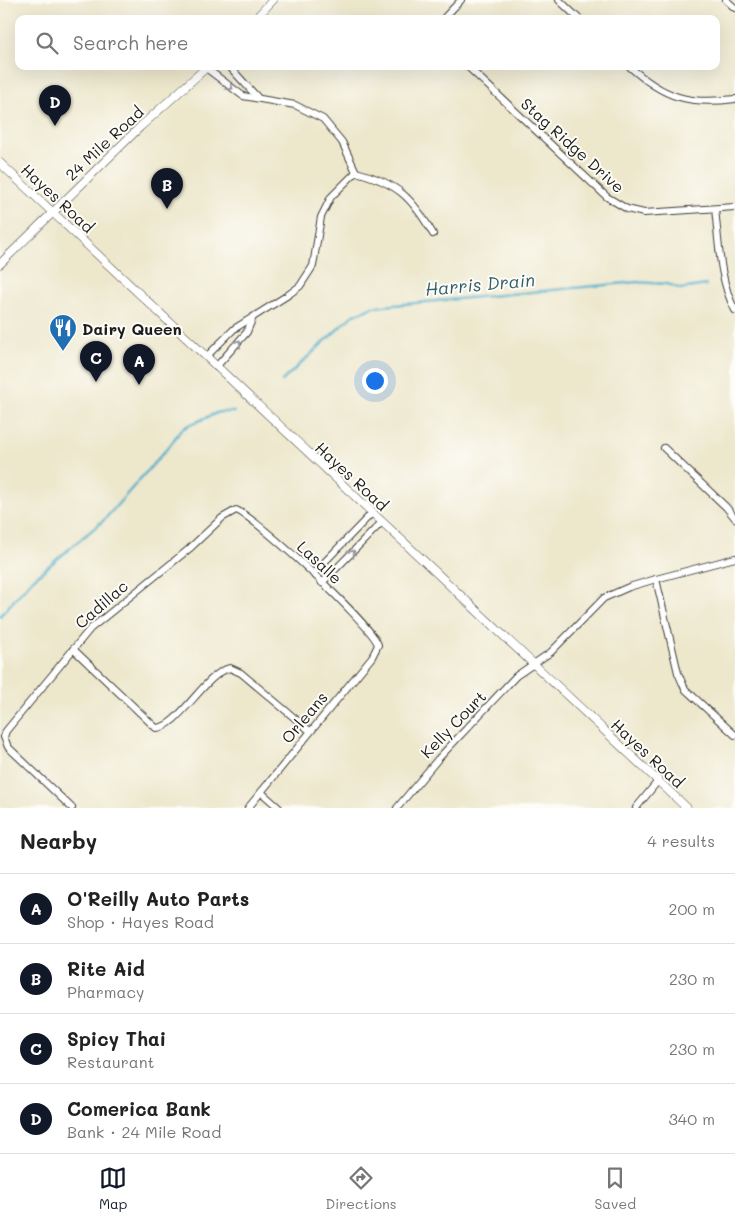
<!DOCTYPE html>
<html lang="en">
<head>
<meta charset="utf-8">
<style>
	body { margin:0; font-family:Mali,sans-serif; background:#f6f6f6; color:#222 }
	.you { position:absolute; left:374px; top:380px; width:18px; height:18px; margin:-12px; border:4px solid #fff; border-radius:50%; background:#1a73e8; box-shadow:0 0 0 8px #1a73e833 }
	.badge { display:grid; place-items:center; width:32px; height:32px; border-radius:50%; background:#111827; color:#fff; font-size:16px; font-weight:700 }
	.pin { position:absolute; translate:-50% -41px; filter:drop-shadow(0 1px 2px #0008) }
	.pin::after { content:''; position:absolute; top:26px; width:18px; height:15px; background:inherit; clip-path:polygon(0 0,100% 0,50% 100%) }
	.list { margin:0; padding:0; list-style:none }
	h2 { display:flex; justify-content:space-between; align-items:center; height:65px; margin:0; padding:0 20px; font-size:21px }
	h2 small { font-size:16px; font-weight:400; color:#767676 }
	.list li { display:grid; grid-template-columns:32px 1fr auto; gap:15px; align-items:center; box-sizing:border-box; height:70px; padding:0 20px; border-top:1px solid #e0e0e0 }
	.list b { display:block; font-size:19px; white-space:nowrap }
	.list p { margin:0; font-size:16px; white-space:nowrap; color:#767676 }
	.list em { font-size:16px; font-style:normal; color:#767676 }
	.icon { flex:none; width:28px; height:28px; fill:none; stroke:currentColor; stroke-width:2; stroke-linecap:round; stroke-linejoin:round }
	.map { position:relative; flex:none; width:735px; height:808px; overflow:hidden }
	.search { position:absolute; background:#fff; box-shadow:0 5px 20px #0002; left:15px; right:15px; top:15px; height:55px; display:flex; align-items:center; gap:12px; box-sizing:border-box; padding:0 18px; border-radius:10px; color:#767676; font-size:19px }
	.sheet { height:345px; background:#fff }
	nav { display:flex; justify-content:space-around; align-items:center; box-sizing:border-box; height:70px; border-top:1px solid #e0e0e0; background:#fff; font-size:14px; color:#767676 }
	nav a { display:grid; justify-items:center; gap:2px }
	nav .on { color:#111827 }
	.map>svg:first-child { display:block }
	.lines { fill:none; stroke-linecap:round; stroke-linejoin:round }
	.stream { stroke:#4caecb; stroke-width:2.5 }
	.minor-casing { stroke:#3b3a36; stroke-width:8 }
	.tertiary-casing { stroke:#3b3a36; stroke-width:9 }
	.minor { stroke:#fff; stroke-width:6 }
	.tertiary { stroke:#fff; stroke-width:8 }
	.oneway { stroke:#999 }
	.labels { text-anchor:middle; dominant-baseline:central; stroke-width:4; stroke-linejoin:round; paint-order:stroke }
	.street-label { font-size:16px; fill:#1c1c1c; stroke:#fdfcf7 }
	.poi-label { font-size:16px; font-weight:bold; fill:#1c1c1c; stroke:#fdfcf7; text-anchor:start }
	.water-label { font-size:18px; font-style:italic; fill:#325e6b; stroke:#fdfcf7 }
</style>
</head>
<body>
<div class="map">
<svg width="735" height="808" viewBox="0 0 735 808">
	<rect width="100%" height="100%" fill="#fdfcf7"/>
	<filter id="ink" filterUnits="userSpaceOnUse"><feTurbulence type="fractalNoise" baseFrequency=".02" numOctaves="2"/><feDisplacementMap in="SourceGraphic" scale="10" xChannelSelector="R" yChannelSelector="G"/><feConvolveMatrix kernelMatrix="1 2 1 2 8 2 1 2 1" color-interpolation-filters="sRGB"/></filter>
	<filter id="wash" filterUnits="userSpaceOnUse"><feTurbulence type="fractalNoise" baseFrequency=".0096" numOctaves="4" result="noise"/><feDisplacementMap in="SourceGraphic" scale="20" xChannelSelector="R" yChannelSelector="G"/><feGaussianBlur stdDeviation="1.12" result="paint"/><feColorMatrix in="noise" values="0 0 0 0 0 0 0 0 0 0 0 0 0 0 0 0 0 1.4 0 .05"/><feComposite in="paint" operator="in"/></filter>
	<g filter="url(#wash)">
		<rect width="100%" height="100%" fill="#ede7cc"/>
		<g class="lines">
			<g class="stream">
				<path d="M282 381 352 316 373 307 637 282C652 284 667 281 680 289L706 285"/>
				<path d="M0 616 32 580 104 520 171 444 180 431 185 427 219 412H234"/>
			</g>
		</g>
	</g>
	<g filter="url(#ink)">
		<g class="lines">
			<defs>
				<g id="minor">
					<path d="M559 0 579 19"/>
					<path d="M726 0 735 8"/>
					<path d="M443 19 461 0"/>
					<path d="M229 66 258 98"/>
					<path d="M467 66 607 197 627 209 644 213 735 207"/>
					<path d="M629 66C664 98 689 105 735 99"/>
					<path d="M206 68 243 96 295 105 323 119 342 142 356 172"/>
					<path d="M356 172C397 183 412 197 433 234"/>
					<path d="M715 209C719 242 719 280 735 310"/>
					<path d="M206 357 234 329 288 295 300 286 313 266 321 217 331 197 356 172"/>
					<path d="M216 367 247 332 253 317"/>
					<path d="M664 448 726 507 735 518"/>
					<path d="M313 574 372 513"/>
					<path d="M656 579 678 673 685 689 735 735"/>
					<path d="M322 583 382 522"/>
					<path d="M73 649 156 728C179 728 205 673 230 668L241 673 310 731"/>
					<path d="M261 792 279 808"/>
					<path d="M72 808 8 747 4 737 6 731 90 629 189 549 222 518 236 510C256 517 373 626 378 645L372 657 248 808"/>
					<path d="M397 808 438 759 516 676 551 652 604 598 629 587 656 579 735 558"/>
					<path d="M636 808 658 781"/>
				</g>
				<g id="tertiary">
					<path d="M255 19 273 0"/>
					<path d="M0 163 687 808"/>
					<path d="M0 264 140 127 208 66"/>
				</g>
			</defs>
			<use href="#minor" class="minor-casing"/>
			<use href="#tertiary" class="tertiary-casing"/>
			<use href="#minor" class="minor"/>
			<use href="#tertiary" class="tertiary"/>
		</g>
		<defs><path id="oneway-chevron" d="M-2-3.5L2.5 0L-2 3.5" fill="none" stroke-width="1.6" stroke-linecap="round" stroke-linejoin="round" transform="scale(1.25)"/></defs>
		<g class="oneway">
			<use href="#oneway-chevron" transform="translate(230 87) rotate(36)"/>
			<use href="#oneway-chevron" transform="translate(238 343) rotate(-53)"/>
			<use href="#oneway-chevron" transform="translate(352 553) rotate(-45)"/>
		</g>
	</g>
	<defs>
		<symbol id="restaurant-pin" viewBox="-11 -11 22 30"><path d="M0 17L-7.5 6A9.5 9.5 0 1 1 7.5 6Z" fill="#1f6fb2" stroke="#fdfcf7"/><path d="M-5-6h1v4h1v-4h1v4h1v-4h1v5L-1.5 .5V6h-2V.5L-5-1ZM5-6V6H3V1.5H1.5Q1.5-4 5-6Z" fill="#fff"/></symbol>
	</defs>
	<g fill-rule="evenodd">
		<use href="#restaurant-pin" x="47" y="312" width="32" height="43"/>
	</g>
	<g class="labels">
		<g class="street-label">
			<text transform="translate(104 143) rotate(-43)">24 Mile Road</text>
			<text transform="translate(573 145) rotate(42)">Stag Ridge Drive</text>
			<text transform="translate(58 198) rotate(43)">Hayes Road</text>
			<text transform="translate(352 476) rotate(43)">Hayes Road</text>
			<text transform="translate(320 562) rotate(43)">Lasalle</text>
			<text transform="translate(101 604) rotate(-41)">Cadillac</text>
			<text transform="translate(304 717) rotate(-50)">Orleans</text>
			<text transform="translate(453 724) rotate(-46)">Kelly Court</text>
			<text transform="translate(648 753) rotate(43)">Hayes Road</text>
		</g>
		<g class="poi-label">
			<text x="82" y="328">Dairy Queen</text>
		</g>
		<g class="water-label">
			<text transform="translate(480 284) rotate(-5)">Harris Drain</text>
		</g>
	</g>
</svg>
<div class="you"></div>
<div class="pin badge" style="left:139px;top:385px">A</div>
<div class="pin badge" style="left:167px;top:209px">B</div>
<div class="pin badge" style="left:96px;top:382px">C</div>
<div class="pin badge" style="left:55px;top:126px">D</div>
<div class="search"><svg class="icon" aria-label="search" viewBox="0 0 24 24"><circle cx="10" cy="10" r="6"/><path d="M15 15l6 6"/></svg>Search here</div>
</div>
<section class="sheet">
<h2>Nearby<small>4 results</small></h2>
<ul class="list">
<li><span class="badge">A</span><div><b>O'Reilly Auto Parts</b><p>Shop · Hayes Road</p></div><em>200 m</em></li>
<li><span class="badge">B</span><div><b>Rite Aid</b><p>Pharmacy</p></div><em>230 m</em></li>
<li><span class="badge">C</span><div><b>Spicy Thai</b><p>Restaurant</p></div><em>230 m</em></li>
<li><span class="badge">D</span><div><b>Comerica Bank</b><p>Bank · 24 Mile Road</p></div><em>340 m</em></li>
</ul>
</section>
<nav>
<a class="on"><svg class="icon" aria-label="map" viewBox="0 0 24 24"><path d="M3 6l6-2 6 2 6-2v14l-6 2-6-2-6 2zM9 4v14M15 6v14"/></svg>Map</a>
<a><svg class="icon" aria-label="directions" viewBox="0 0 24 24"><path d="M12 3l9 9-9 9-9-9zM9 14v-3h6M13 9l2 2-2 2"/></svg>Directions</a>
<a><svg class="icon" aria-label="saved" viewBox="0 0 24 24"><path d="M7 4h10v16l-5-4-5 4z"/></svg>Saved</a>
</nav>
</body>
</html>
